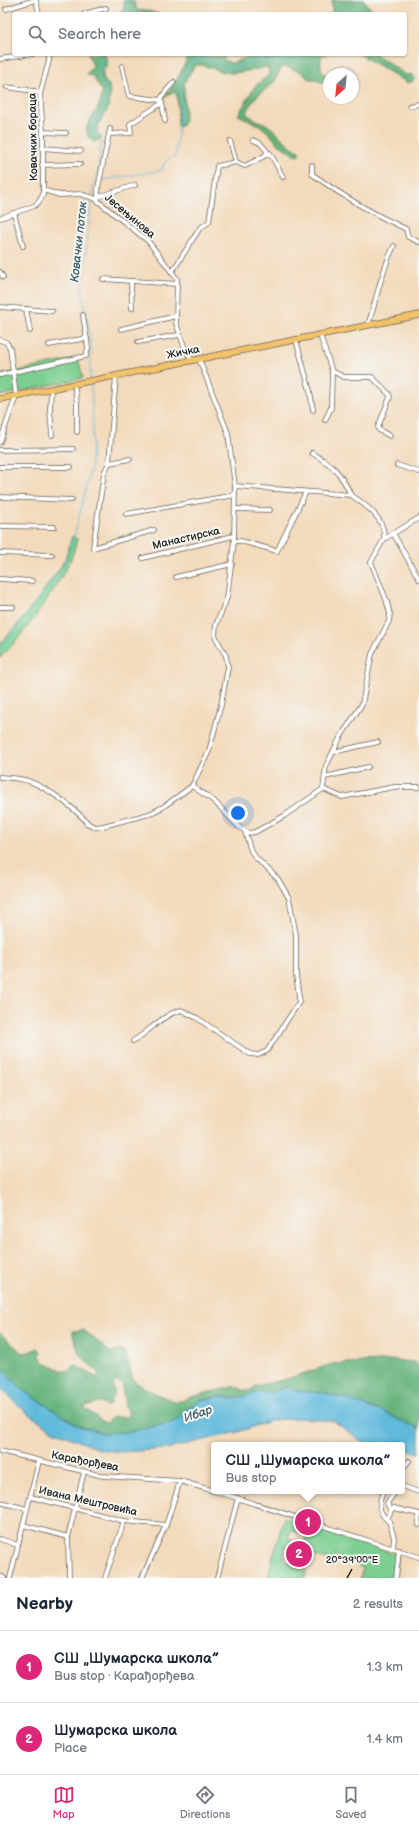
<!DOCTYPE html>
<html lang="en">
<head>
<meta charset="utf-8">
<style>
	body { margin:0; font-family:"Balsamiq Sans",sans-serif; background:#f2f2f3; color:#1f2937 }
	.compass { position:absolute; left:323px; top:68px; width:36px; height:36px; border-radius:50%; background:#fff; box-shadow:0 1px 3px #0004; rotate:207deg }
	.you { position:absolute; left:238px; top:813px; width:14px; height:14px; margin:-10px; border:3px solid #fff; border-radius:50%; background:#1a73e8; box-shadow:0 0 0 6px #1a73e833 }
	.badge { display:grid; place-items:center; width:26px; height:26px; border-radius:50%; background:#db2777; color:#fff; font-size:13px; font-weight:700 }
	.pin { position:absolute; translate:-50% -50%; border:2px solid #fff; box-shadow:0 1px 4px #0006 }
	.popup { position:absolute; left:211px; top:1442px; width:194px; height:52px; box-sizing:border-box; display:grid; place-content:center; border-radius:4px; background:#fff; filter:drop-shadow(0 1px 3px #0005); font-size:13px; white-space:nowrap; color:#747a83 }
	.popup b { font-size:15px; color:#1f2937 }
	.popup::after { content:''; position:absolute; left:50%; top:100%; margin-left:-8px; border:8px solid transparent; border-top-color:#fff }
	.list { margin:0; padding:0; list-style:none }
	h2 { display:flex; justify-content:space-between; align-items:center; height:52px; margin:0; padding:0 16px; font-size:17px }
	h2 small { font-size:13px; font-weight:400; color:#747a83 }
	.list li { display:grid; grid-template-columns:26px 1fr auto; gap:12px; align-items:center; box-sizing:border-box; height:72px; padding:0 16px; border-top:1px solid #e0e1e3 }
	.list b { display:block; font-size:15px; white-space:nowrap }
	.list p { margin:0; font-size:13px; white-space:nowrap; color:#747a83 }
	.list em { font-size:13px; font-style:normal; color:#747a83 }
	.icon { flex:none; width:22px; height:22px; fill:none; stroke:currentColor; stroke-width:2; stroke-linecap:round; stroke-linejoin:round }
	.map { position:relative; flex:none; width:419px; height:1578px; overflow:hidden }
	.search { position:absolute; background:#fff; box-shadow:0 1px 3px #0004; left:12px; right:12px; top:12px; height:44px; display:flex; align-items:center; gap:10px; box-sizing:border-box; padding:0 14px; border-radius:4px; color:#747a83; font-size:15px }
	.sheet { height:196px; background:#fff }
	nav { display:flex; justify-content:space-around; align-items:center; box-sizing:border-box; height:56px; border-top:1px solid #e0e1e3; background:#fff; font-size:11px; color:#747a83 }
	nav a { display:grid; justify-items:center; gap:2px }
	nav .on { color:#db2777 }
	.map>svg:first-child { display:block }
	.green { fill:#7ccf91; stroke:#4c7656 }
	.forest { fill:#65b27b; stroke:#40674c; fill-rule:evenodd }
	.water { fill:#5ebadc; stroke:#3d6b7c }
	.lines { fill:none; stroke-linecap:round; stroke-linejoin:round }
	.stream { stroke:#5ebadc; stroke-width:1 }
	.minor-casing { stroke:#675e54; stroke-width:5.5 }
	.major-casing { stroke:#675e54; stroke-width:7 }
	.minor { stroke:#fff; stroke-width:4 }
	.major { stroke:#f2c36a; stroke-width:5.5 }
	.ticks { fill:none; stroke:#1c1c1c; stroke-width:1.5 }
	.labels { text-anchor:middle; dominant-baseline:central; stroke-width:4; stroke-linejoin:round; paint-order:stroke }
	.street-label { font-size:11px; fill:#1c1c1c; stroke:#f6f6f2 }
	.water-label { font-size:12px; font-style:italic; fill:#365b69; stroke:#f6f6f2 }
	.ticks-label { font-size:10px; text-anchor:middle; fill:#1c1c1c; stroke:#f6f6f2; stroke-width:4; stroke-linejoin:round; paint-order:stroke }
</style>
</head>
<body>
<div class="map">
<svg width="419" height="1578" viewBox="0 0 419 1578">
	<rect width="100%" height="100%" fill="#f6f6f2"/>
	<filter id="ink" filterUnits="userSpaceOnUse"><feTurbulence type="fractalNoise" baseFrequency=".025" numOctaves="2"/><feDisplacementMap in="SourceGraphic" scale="8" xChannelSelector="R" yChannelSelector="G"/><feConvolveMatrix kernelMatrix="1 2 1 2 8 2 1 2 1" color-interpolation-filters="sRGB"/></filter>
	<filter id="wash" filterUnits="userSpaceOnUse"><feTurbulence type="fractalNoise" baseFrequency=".012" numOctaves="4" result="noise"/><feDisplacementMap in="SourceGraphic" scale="16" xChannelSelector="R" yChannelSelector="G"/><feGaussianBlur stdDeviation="0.9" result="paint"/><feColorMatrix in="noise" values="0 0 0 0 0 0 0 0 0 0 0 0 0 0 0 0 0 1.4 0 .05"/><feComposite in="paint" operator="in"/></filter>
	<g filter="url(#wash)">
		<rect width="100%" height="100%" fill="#f3dabb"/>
		<g class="green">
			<path d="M78 358 83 378 0 396V375Z"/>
			<path d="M72 536 77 539C75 547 73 555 69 563 55 591 23 636 0 658V644L26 615 60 568 65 559Z"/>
			<path d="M284 1517 398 1555 395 1578H360L363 1568 356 1565 357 1564 335 1556 333 1562 300 1551 307 1536 291 1530 288 1538 294 1540 292 1548 285 1546 283 1560 307 1571 305 1577 306 1578H275L268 1575Z"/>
		</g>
		<g class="forest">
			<path d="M124 0H133L137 10 149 11 160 14H120L124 7Z"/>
			<path d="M332 0H364L375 14H332Z"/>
			<path d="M88 54H105L108 65 103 69C102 76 103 81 109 85 110 93 111 104 106 112 101 119 98 123 97 133L102 138 94 142C77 132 93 118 98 107 101 102 101 97 102 92L92 75 90 76 86 74 93 66Z"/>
			<path d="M189 54 219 57 221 54H226L223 60 232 63 253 55C262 60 279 59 289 54H327H323C319 60 321 66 322 72L329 76V84L307 78 301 72 284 66 281 69 274 82 255 98 246 113C253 120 262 121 269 126 280 135 287 145 299 151V155L297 156 278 144 269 133 259 125 238 115 255 86 269 75 268 67C256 69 242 73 231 73 217 73 210 64 195 65L184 83 185 118 182 126 178 127 177 96 175 92H172L164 98 178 78Z"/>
			<path d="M359 54H376L406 75 411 74 415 78 413 81 408 83Z"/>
			<path d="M84 1330 110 1352 121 1350 127 1356 132 1377 136 1383 157 1394 173 1401H182L190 1397 235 1386 245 1391 251 1390 256 1386 287 1379 332 1364 393 1360 413 1362 419 1366V1428L401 1421 382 1411 323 1393 296 1391 285 1387 271 1393 258 1392 234 1399 220 1396 199 1401 185 1410 181 1416 173 1422 130 1432 103 1433 79 1426 25 1392 3 1372 0 1367V1333L22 1353 30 1352 38 1348 41 1351 40 1356C44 1367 59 1368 69 1372L75 1365 96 1377 99 1376 98 1373 79 1354 73 1335V1331ZM116 1381 121 1383 123 1389 122 1391 125 1398 124 1406 129 1413 126 1417H113L106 1423C97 1420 93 1412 85 1409V1406L92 1405 97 1402 107 1406 110 1405 111 1399 115 1395 113 1385Z"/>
		</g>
		<path class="water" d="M0 1367 25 1392 79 1426 103 1433 130 1432 173 1422 181 1416 185 1410 199 1401 220 1396 234 1399 258 1392 271 1393 285 1387 296 1391 323 1393 348 1399 373 1409 382 1411 401 1421 419 1428V1453L402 1449V1445L364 1443 334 1421 298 1418 273 1420 238 1432 167 1449 121 1452 99 1449 56 1432 26 1412 0 1388Z"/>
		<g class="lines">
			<g class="stream">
				<path d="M126 0 129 7 126 14"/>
				<path d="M309 54H312"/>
				<path d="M102 180 162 170C164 161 167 159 175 157L181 107 180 91 181 80 191 62 201 60 214 61 225 68 237 67 258 60 276 63 299 54"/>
				<path d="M94 183 98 173 101 140C85 124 99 123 104 108 107 101 106 94 106 86L101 82 98 74 102 62 99 54"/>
				<path d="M92 195 93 185 97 182"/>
				<path d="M90 379 91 346 82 288 92 198"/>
				<path d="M0 649 56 577 65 562 73 541 91 468 93 426 91 383"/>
			</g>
		</g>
	</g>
	<g filter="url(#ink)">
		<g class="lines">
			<defs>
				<g id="minor">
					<path d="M36 0 39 14"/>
					<path d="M6 9 35 0"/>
					<path d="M84 14 106 8"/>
					<path d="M0 59 33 54"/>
					<path d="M7 87 40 92"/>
					<path d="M160 100 166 91 174 82"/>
					<path d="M162 103 165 121"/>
					<path d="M409 106 419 104"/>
					<path d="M43 132 66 133"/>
					<path d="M110 134 131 133 130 124 162 103 160 100 129 96 122 66"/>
					<path d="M253 140 260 143 267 151 266 155"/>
					<path d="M230 141 236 162"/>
					<path d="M42 148 81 151"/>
					<path d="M42 165 80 164"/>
					<path d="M312 165V174C342 196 373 214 406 229L408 237 419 242"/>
					<path d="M43 190 60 195 80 194 94 198 148 241 177 279 176 323 185 349 192 361"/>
					<path d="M98 197 135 185"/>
					<path d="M98 201V188L110 129"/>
					<path d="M14 213 23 246"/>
					<path d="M0 218 34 206 38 203 43 195V132L40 94 49 61V54"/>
					<path d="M0 272 3 277"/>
					<path d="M172 272 200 228 209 222 217 166 236 162 245 166 270 153 283 177"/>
					<path d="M103 279 177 284"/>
					<path d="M131 282 132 308"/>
					<path d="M0 307 52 311"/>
					<path d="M26 309 30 331"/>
					<path d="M368 325C377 299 381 271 394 246"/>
					<path d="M121 329 176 316"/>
					<path d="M320 335 332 371 331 408 325 420"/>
					<path d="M0 340 6 342 10 348 16 396 0 442"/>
					<path d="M296 340 310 391 313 410"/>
					<path d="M138 342 179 335"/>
					<path d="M49 345 87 338"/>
					<path d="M332 371 344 377H372L389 394 390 397 378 427 379 430 390 436"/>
					<path d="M0 375 86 356 88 348 83 315"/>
					<path d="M116 376 109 463 104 473 93 548 154 530"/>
					<path d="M74 384 77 403V432"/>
					<path d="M51 389 50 410 52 435"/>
					<path d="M0 450 73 449"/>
					<path d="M312 453C334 466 340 472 351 495"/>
					<path d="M109 463 130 459"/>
					<path d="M397 465 419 472"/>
					<path d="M0 467H71"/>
					<path d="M235 486 351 495C366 505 386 519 384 539"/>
					<path d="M0 497 72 500"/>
					<path d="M235 509 270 510"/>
					<path d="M126 514 235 495"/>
					<path d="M0 526 54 527"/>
					<path d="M393 533 419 579"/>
					<path d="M234 541H241L277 551 306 492"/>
					<path d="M0 553 52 555"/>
					<path d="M143 558 233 536"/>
					<path d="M176 577 232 564"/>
					<path d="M0 579 32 581"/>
					<path d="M0 607H13"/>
					<path d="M333 752 378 742"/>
					<path d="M0 777C10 778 21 778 31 782 51 790 74 808 89 824"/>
					<path d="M325 777 368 767"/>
					<path d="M192 786 214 801 239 827 249 833 255 832 284 816 323 789"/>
					<path d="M323 789 326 766 340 738 362 704 372 654 389 621 390 614 386 599 371 562 384 539 419 518"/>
					<path d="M323 789 342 797 394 787H419"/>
					<path d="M86 823 96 827 103 826 149 814 163 807 192 786 209 751 221 705 228 667 226 656 215 636 216 625 227 598 234 541 235 486 228 433 199 359"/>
					<path d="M133 1041C150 1031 162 1015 181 1010L197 1018 250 1054 258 1055 267 1051 299 1002V996L296 975V935L289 898 278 879 256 858 251 851 245 832"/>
					<path d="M0 1451 103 1476 180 1481 214 1491"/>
					<path d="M402 1469 409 1461"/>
					<path d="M402 1486 419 1492"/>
					<path d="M215 1491 419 1557"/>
					<path d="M384 1491C377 1503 378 1512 388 1521"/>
					<path d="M31 1497 124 1521 166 1525"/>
					<path d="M0 1502 27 1509"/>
					<path d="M391 1511 387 1503 396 1491"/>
					<path d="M418 1514 419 1525"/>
					<path d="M23 1525 68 1537"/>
					<path d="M0 1539 18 1545"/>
					<path d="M393 1548 394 1537 388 1518 391 1510 394 1508 419 1514"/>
					<path d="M0 1576 4 1578"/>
					<path d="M10 1578 39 1461"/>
					<path d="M69 1578 68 1537 84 1472"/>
					<path d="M105 1578 124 1521"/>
					<path d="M142 1578 166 1525 180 1481"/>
					<path d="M217 1578 238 1498"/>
					<path d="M396 1578 399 1550"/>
				</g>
				<path id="major" d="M0 399 419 315"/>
			</defs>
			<use href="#minor" class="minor-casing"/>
			<use href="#major" class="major-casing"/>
			<use href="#minor" class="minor"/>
			<use href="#major" class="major"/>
		</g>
	</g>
	<path class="ticks" d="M347 1578 352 1569"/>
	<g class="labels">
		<g class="street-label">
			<text transform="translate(33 137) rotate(-91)">Ковачких бораца</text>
			<text transform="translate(130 216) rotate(40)">Јесењинова</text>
			<text transform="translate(183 352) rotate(-11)">Жичка</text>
			<text transform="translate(186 538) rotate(-13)">Манастирска</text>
			<text transform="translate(85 1461) rotate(11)">Карађорђева</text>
			<text transform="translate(88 1501) rotate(13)">Ивана Мештровића</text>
		</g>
		<g class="water-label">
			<text transform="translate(79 242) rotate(-84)">Ковачки поток</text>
			<text transform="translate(198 1414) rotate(-19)">Ибар</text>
		</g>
	</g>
	<g class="ticks-label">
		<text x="352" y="1563">20°39'00"E</text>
	</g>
</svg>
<svg class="compass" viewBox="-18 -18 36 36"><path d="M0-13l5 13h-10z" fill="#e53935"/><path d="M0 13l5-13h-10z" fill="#747a83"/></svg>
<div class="you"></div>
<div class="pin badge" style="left:308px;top:1522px">1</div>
<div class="popup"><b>СШ „Шумарска школа”</b>Bus stop</div>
<div class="pin badge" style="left:299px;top:1554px">2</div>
<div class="search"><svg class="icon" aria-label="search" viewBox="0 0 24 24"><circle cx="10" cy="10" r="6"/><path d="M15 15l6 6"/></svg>Search here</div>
</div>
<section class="sheet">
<h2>Nearby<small>2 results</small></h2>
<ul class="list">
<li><span class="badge">1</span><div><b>СШ „Шумарска школа”</b><p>Bus stop · Карађорђева</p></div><em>1.3 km</em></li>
<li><span class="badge">2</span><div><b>Шумарска школа</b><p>Place</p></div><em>1.4 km</em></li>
</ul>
</section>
<nav>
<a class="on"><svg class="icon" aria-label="map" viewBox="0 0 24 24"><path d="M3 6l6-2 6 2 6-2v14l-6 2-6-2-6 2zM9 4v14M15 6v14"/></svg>Map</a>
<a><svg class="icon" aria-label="directions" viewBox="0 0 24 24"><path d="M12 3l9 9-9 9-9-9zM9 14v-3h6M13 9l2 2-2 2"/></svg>Directions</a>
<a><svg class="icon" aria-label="saved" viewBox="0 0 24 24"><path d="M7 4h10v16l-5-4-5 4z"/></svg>Saved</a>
</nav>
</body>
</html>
